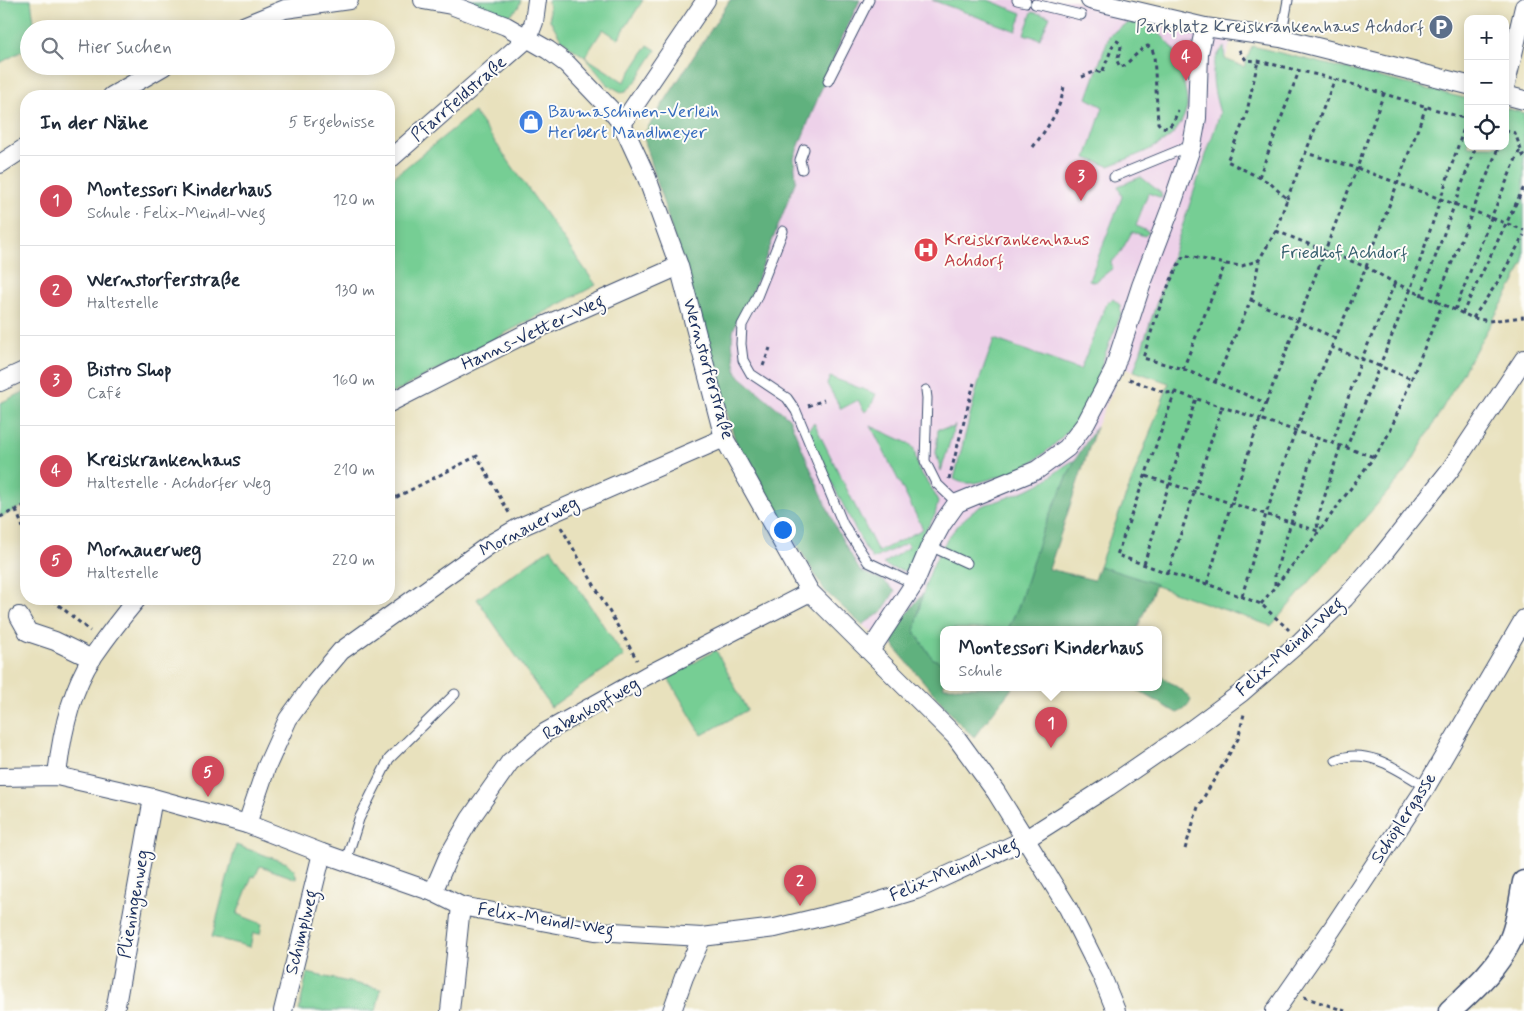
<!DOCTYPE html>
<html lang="de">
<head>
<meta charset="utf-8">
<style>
	body { margin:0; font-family:Mynerve,sans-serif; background:#f2f2f3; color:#1f2937 }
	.controls { position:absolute; right:15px; top:15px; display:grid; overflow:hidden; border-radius:10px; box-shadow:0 2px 12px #0003 }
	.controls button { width:45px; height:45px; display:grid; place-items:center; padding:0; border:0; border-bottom:1px solid #e0e1e3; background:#fff; color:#1f2937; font:25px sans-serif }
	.you { position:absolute; left:782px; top:529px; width:18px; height:18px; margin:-12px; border:4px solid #fff; border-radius:50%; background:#1a73e8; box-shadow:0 0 0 8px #1a73e833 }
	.badge { display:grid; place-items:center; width:32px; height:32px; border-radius:50%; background:#d1495b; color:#fff; font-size:16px; font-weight:700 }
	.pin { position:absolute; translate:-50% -41px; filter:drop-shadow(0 1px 2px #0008) }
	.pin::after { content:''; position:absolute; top:26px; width:18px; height:15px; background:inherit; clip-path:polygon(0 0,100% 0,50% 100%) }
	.popup { position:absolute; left:940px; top:626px; width:222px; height:65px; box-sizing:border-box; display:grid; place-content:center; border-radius:10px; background:#fff; filter:drop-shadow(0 1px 4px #0005); font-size:16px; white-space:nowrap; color:#747a83 }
	.popup b { font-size:19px; color:#1f2937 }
	.popup::after { content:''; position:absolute; left:50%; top:100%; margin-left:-10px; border:10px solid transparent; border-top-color:#fff }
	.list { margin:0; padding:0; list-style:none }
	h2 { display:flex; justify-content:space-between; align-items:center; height:65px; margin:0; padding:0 20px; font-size:21px }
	h2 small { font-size:16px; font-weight:400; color:#747a83 }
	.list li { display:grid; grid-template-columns:32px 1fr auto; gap:15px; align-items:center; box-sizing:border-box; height:90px; padding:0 20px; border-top:1px solid #e0e1e3 }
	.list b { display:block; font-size:19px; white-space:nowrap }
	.list p { margin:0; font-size:16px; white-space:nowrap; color:#747a83 }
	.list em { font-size:16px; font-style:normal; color:#747a83 }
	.icon { flex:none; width:28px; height:28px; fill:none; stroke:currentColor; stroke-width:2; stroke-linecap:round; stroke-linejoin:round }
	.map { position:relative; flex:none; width:1524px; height:1011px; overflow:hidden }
	.search { position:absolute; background:#fff; box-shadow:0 2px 12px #0003; left:20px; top:20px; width:375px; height:55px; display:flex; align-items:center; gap:12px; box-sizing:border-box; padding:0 18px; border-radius:28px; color:#747a83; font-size:19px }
	.panel { position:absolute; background:#fff; box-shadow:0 2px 12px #0003; left:20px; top:90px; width:375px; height:515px; border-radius:20px }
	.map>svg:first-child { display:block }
	.built { fill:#edd1e9 }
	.green { fill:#76ce94; stroke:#487e79 }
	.forest { fill:#60b17e; stroke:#3e706e }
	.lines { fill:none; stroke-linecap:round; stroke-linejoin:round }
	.service-casing { stroke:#3a4a6c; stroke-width:11 }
	.minor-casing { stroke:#3a4a6c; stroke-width:20 }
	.tertiary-casing { stroke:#3a4a6c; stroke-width:25 }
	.path { stroke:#3a4a6c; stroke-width:3; stroke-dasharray:4 4; stroke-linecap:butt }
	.service { stroke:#fff; stroke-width:9 }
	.minor { stroke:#fff; stroke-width:18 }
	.tertiary { stroke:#fff; stroke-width:22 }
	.labels { text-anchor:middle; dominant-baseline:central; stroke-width:4; stroke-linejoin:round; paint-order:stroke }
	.service-label { font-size:18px; fill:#4e5e75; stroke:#fdfcf7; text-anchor:end }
	.street-label { font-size:18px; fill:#1b2f5e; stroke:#fdfcf7 }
	.shop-label { font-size:18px; fill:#366cbe; stroke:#fdfcf7; text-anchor:start }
	.health-label { font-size:18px; fill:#be3a42; stroke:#fdfcf7; text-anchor:start }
	.park-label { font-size:18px; fill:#365f6e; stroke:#fdfcf7 }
</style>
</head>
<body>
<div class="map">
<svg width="1524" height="1011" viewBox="0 0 1524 1011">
	<rect width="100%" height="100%" fill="#fdfcf7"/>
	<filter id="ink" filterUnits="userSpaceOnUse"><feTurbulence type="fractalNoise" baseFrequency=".02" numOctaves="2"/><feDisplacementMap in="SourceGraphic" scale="10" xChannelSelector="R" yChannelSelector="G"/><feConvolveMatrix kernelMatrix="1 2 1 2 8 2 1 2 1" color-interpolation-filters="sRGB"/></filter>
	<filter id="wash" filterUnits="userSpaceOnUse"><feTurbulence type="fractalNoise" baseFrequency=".0096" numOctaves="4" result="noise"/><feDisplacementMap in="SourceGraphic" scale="20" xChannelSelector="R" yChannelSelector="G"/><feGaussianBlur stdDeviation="1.12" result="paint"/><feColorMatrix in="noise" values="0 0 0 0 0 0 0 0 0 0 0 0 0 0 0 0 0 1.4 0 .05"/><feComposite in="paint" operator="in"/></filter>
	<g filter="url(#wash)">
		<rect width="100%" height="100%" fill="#e8e1bd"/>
		<path class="built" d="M730 0H1074L1145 23 1231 42 1225 59 1236 64 1134 371 1122 366 1112 392 1096 427 1018 629H944V687L958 722 895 648 862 625 825 591 736 443 643 135Z"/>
		<g class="green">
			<path d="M0 0H31L35 29H29V47L0 63Z"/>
			<path d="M463 0H521L518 8 510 15 496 14Z"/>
			<path d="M548 0H643L618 39 603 29 585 57 624 82 648 45 656 50 634 84 626 91 621 92 607 84 585 57 569 46 560 37 550 20Z"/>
			<path d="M932 0H988L1022 13 1016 31Z"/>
			<path d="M1032 12 1050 16 1040 39 1024 34Z"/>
			<path d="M1136 20C1151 24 1165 37 1174 50 1179 59 1188 96 1187 106 1185 116 1180 126 1174 133 1158 149 1129 158 1109 166L1086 158 1103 107 1087 98 1109 36 1120 27Z"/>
			<path d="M1252 46 1468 99V146H1505V108L1524 113V261L1514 283 1407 470 1271 626 1099 566 1169 383 1134 371 1220 113C1214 92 1206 64 1224 47L1225 59 1244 67Z"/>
			<path d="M474 112 596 285 389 395V181Z"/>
			<path d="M1141 177 1161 193 1162 198 1148 193 1136 226 1149 232 1145 236 1132 232 1119 255 1111 262 1113 268 1095 282 1089 280 1122 197 1118 186Z"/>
			<path d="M1113 299 1120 305 1121 314C1115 332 1105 350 1101 368 1100 372 1100 376 1099 380 1088 414 1054 450 1023 468 1015 473 1004 476 994 478 981 482 967 487 954 479L978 384 994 339 1080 370 1107 303Z"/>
			<path d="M830 377 876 394 871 406 865 412 858 400 841 409 827 384Z"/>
			<path d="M26 391V505L0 517V403Z"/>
			<path d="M814 423 878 552 923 529 871 426 910 444 914 449 918 468 934 492 938 502 935 515 927 528 910 572 891 568 883 564 909 547 907 543 873 559 865 548 806 432Z"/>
			<path d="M955 425 941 471 936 453 938 429 952 428Z"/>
			<path d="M1075 460 1042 532 1019 605 1008 629H944L943 664 932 658 915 632C921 588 939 532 980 507 985 504 992 503 998 501 1009 497 1022 492 1033 487 1048 481 1060 467 1075 460Z"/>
			<path d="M551 548 624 656 551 707 477 599Z"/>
			<path d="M716 650 747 710 702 735 668 678Z"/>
			<path d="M236 845 287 863 294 870 297 879 260 866 255 877 252 876 237 914 262 924 260 934 253 933 250 947 212 937Z"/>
			<path d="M307 973 381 989 376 1011H299Z"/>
		</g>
		<g class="forest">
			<path d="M730 0H860L841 40 794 158 796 180 748 303C727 333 731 339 737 374L789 418 836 528 860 571 884 581 895 591 882 612 862 625 825 591 736 443 643 135Z"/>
			<path d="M1096 427 1049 569 1094 580 1099 566 1156 584 1137 629H1008L1019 605 1042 532 1075 460Z"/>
			<path d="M922 594 915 632 932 658 943 664 944 687H1013L974 737 958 722 895 648 891 638 903 619Z"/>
			<path d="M1159 675 1183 691 1191 700C1188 707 1185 710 1177 713L1132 687H1158Z"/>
		</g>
	</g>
	<g filter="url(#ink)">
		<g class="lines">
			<defs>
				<g id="service">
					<path d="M1017 0 1026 2"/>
					<path d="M1035 4 1081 15"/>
					<path d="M1281 38 1288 0"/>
					<path d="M828 81 869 0"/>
					<path d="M802 169 800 160 804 149"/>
					<path d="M1114 177 1192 145"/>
					<path d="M783 231 756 299 742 325 741 344 743 360 751 374 787 398 796 411 843 524 868 562 914 584"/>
					<path d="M926 390 927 398 925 461 936 483 957 503"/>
					<path d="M930 546 967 563"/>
					<path d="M1336 760C1367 746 1400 771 1426 787"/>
					<path d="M346 861 359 819 389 759 455 694"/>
				</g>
				<g id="minor">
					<path d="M423 0 451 5 506 26 548 50 567 64 610 109 622 124 647 178 679 266 724 438 810 592 956 737 996 792 1068 908 1101 974 1116 1011"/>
					<path d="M1090 0 1205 27 1281 38 1468 85"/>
					<path d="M236 29 285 9 349 0"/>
					<path d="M528 38 534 22 537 0"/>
					<path d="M1505 88 1524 7"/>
					<path d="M1505 95 1524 100"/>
					<path d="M112 96 164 66"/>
					<path d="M622 124 706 0"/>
					<path d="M389 160 528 38"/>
					<path d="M0 164 26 147"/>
					<path d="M0 382 26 370"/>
					<path d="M389 403 521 336 679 266"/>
					<path d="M19 616 28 632 55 641 92 659"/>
					<path d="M870 651 914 584 930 546 942 524 957 503 1037 470 1067 448 1086 423 1113 372 1141 286 1170 210 1192 145 1197 118 1199 53 1205 27"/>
					<path d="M57 776C61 737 70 692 92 658 106 638 121 618 137 599"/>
					<path d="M0 777 57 776 153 798 247 824 322 853 433 892 461 906 595 931 702 937 775 928 850 910 916 890 1026 839 1108 787 1191 730 1241 693 1301 641 1345 598 1381 557 1450 470 1524 359"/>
					<path d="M247 824 266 768 288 719 314 683 341 651 492 543 518 528 724 438"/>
					<path d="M433 892 448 857 470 819 510 762 546 732 646 676 810 592"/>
					<path d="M115 1011 153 798"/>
					<path d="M283 1011 322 853"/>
					<path d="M450 1011 461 906"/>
					<path d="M672 1011 684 977 702 937"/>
					<path d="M1275 1011 1332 929 1426 787 1524 619"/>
				</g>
				<path id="tertiary" d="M1450 1011C1472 990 1495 971 1509 943 1518 925 1520 902 1524 882"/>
			</defs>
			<use href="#service" class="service-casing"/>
			<use href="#minor" class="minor-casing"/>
			<use href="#tertiary" class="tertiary-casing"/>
			<g class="path">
				<path d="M1239 50 1246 60 1258 61 1335 79 1467 119"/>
				<path d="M1082 77 1096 71 1102 73 1113 45 1117 41 1120 43 1121 47 1117 61 1120 67 1124 66 1144 47 1148 46 1152 49 1154 55 1158 123 1162 127 1168 128 1174 121 1178 110"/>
				<path d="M1384 93 1357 168 1524 230"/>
				<path d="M1505 131 1515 133 1524 158"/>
				<path d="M1033 147C1047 128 1061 110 1064 86"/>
				<path d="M1259 177 1299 71"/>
				<path d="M1287 199 1335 79"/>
				<path d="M1276 231 1366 267 1395 283 1473 318 1489 321 1524 317"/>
				<path d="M1421 296 1476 146"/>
				<path d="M1251 300 1335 338"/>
				<path d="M1436 302 1499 146"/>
				<path d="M1455 310 1491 218 1521 147"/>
				<path d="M1462 314 1524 187"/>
				<path d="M1473 318 1499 280 1524 235"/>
				<path d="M1331 347 1412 379"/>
				<path d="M763 366 770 348"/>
				<path d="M1183 369 1225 264"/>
				<path d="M1129 379 1166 393 1175 392 1260 419 1266 403 1183 369 1143 358C1154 323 1165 287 1184 255L1225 264 1242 266 1259 260 1276 231 1287 199 1270 183 1227 161 1246 116 1258 61"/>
				<path d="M1215 382 1251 300 1259 261"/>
				<path d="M1175 392 1117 555 1168 573 1207 584 1261 604 1289 630"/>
				<path d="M1266 403 1357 168 1306 153"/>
				<path d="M808 406 824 400"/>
				<path d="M1332 444 1362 358 1395 283"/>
				<path d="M1346 449 1410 291 1467 119"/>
				<path d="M1146 476 1318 531 1317 521 1340 447"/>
				<path d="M949 479 974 383"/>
				<path d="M389 501 477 456 509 513"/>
				<path d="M16 510 26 535"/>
				<path d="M0 517 26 505"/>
				<path d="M561 527 637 660"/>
				<path d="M1144 564 1196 398"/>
				<path d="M1168 573 1222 407"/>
				<path d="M1207 584 1231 504 1260 419 1374 457"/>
				<path d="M1275 585V574L1317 439"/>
				<path d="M1242 596 1266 514 1295 432 1366 267 1426 107"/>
				<path d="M54 599 55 602 90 631"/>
				<path d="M1261 604 1311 542 1382 446 1390 431 1442 305"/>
				<path d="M1185 849 1198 807 1238 739 1244 714"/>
				<path d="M1304 997 1345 1011"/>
			</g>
			<use href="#service" class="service"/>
			<use href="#minor" class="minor"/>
			<use href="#tertiary" class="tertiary"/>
		</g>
	</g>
	<defs>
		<symbol id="parking-disc" viewBox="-11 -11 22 22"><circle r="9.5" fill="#5c6f8a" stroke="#fdfcf7"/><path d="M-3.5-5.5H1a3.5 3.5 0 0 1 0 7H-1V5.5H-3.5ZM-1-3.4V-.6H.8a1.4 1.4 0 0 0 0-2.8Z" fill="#fff"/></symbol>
		<symbol id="shop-disc" viewBox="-11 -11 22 22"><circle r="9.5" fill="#3f7fe0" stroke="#fdfcf7"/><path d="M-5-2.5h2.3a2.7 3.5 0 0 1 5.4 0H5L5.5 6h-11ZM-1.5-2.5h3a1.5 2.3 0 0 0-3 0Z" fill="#fff"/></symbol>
		<symbol id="hospital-disc" viewBox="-11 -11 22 22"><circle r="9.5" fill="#e0444e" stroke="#fdfcf7"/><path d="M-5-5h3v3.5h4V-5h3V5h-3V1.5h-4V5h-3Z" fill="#fff"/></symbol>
	</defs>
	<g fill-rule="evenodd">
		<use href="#parking-disc" x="1427" y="13" width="28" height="28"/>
		<use href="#shop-disc" x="517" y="108" width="28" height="28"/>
		<use href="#hospital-disc" x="912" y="236" width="28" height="28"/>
	</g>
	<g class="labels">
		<g class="service-label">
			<text x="1424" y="27">Parkplatz Kreiskrankenhaus Achdorf</text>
		</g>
		<g class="street-label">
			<text transform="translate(459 99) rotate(-41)">Pfarrfeldstraße</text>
			<text transform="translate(533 333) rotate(-25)">Hanns-Vetter-Weg</text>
			<text transform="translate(708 369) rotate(74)">Wernstorferstraße</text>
			<text transform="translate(529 527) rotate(-28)">Mornauerweg</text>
			<text transform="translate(1290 647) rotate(-42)">Felix-Meindl-Weg</text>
			<text transform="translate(591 709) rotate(-30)">Rabenkopfweg</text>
			<text transform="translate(1404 818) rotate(-57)">Schöplergasse</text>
			<text transform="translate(954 870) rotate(-23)">Felix-Meindl-Weg</text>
			<text transform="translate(134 904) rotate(-80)">Plieningenweg</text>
			<text transform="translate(546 920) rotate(9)">Felix-Meindl-Weg</text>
			<text transform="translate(302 932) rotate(-76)">Schimplweg</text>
		</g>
		<g class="shop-label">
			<text x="548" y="112">Baumaschinen-Verleih<tspan x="548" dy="21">Herbert Mandlmeyer</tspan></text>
		</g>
		<g class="health-label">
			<text x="944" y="240">Kreiskrankenhaus<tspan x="944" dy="21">Achdorf</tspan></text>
		</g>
		<g class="park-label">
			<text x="1344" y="253">Friedhof Achdorf</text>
		</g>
	</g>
</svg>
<div class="controls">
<button>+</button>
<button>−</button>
<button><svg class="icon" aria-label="locate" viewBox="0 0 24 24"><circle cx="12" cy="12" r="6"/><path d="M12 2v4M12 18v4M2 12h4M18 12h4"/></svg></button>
</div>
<div class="you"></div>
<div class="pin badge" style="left:1051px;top:748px">1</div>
<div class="popup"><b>Montessori Kinderhaus</b>Schule</div>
<div class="pin badge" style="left:800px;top:906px">2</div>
<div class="pin badge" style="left:1081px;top:201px">3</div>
<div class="pin badge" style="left:1186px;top:81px">4</div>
<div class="pin badge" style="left:208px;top:797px">5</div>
<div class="search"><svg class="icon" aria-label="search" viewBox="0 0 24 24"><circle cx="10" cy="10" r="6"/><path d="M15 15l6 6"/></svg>Hier suchen</div>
<section class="panel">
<h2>In der Nähe<small>5 Ergebnisse</small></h2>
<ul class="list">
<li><span class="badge">1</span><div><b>Montessori Kinderhaus</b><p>Schule · Felix-Meindl-Weg</p></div><em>120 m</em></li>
<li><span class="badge">2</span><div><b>Wernstorferstraße</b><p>Haltestelle</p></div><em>130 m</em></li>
<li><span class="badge">3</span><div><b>Bistro Shop</b><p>Café</p></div><em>160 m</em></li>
<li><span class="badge">4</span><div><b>Kreiskrankenhaus</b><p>Haltestelle · Achdorfer Weg</p></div><em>210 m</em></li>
<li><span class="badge">5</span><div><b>Mornauerweg</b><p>Haltestelle</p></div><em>220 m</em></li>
</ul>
</section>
</div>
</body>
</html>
